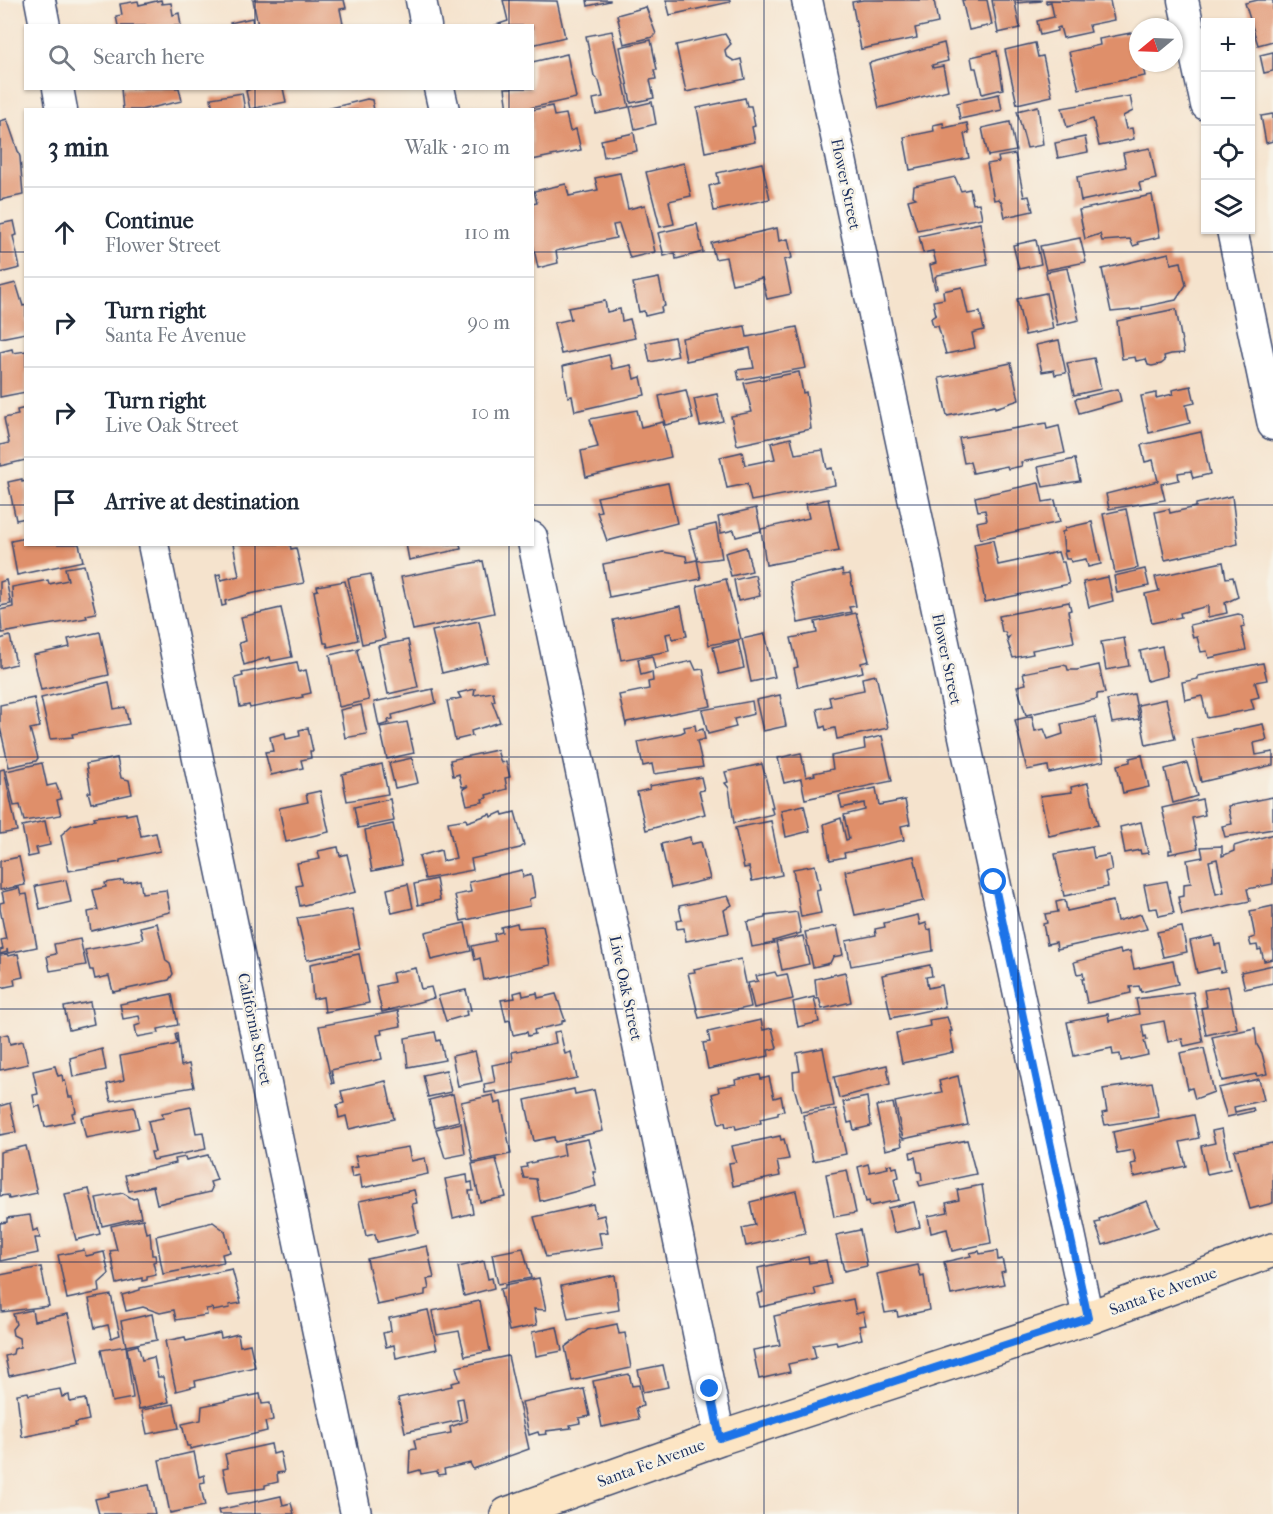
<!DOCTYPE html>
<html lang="en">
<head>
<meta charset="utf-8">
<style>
	body { margin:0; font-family:"IM FELL French Canon",serif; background:#f6f6f7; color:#1f2937 }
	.controls { position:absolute; right:18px; top:18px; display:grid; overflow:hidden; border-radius:0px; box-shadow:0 2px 4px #0004 }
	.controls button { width:54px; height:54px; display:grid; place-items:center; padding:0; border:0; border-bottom:2px solid #e0e1e3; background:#fff; color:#1f2937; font:30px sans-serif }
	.compass { position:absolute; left:1129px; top:18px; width:54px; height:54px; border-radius:50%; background:#fff; box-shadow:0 2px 4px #0004; rotate:251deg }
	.stop { position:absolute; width:18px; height:18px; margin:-14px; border:4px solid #1a73e8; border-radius:50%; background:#fff }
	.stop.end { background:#1a73e8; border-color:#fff; box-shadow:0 2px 6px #0008 }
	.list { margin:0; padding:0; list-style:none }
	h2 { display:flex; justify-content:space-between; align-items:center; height:78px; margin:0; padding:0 24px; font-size:26px }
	h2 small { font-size:20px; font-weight:400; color:#747a83 }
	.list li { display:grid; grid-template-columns:39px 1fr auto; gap:18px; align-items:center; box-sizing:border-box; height:90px; padding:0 24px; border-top:2px solid #e0e1e3 }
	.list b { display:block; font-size:22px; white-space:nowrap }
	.list p { margin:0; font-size:20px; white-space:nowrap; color:#747a83 }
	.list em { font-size:20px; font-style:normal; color:#747a83 }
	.icon { flex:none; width:33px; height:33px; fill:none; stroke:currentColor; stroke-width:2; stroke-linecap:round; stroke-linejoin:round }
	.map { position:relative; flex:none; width:1273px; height:1514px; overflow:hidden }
	.search { position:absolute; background:#fff; box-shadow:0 2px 4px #0004; left:24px; top:24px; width:510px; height:66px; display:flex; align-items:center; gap:15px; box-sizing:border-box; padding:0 21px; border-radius:0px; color:#747a83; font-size:22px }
	.panel { position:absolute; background:#fff; box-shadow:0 2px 4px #0004; left:24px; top:108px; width:510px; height:438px; border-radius:0px }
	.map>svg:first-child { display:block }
	.building { fill:#df8f6b; fill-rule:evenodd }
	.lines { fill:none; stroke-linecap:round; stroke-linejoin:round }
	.street-casing { stroke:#3c4a6f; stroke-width:33 }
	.secondary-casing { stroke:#3c4a6f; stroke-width:36 }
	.street { stroke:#fff; stroke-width:30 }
	.secondary { stroke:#fce5c4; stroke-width:33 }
	.route { stroke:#1a73e8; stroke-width:8 }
	.grid { fill:none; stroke:#1b2f5e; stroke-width:1.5; stroke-opacity:0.55 }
	.labels { text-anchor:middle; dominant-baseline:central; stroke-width:5; stroke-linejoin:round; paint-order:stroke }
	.street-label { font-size:16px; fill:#1b2f5e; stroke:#f7f3e8 }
</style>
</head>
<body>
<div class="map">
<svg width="1273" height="1514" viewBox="0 0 1273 1514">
	<rect width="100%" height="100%" fill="#f7f3e8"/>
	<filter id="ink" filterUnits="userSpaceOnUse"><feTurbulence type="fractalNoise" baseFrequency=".0167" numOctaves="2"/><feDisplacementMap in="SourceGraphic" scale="12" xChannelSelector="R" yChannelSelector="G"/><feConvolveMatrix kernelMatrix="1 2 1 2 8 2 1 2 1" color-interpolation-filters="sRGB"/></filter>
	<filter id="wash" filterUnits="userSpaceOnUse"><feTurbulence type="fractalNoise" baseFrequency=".008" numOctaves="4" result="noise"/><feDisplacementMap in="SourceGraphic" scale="24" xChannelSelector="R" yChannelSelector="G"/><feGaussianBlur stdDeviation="1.35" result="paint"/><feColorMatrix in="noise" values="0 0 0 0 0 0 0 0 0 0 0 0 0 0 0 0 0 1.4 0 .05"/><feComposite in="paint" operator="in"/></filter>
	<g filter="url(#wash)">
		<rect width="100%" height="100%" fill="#f5e3cd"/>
		<g id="blocks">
			<g class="building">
				<path d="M161 0 162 4 171 3 173 15 179 13 181 26H118L116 16 122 15 120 4 138 1 139 5Z"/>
				<path d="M253 0H344L346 8 340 9 343 24 258 26Z"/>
				<path d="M503 0 557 1 565 37 532 45V26H493L508 21Z"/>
				<path d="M587 0H610V1L588 6Z"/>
				<path d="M666 0H730V2L670 15Z"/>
				<path d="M863 0H934L938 23 915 28 917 38 861 49 852 2Z"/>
				<path d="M962 0H987L992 25 969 30Z"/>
				<path d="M992 0H1041V1L1015 3 1020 28 998 33Z"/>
				<path d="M1046 0 1110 1 1114 20 1089 25 1091 32 1063 38 1060 27 1057 28V31L1040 35 1037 21 1054 17 1051 2 1046 3Z"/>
				<path d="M1258 0H1273V41L1258 45 1245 3Z"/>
				<path d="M646 7 656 34 653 37 624 44 617 15Z"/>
				<path d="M252 18 253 26H231L230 23Z"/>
				<path d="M612 31 629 107 596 114 593 99 603 97 599 81 594 76 586 36Z"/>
				<path d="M1136 32 1138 63H1142L1145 76 1079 89 1069 52 1100 45 1099 39Z"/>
				<path d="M725 34 731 44 725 50 726 56 734 61 741 59 745 79 686 92 676 45Z"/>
				<path d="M651 40 657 70H654L656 79 650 80 654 98 631 103 620 47Z"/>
				<path d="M944 43 948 61 932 65 933 68 943 66 948 90 879 108 869 63Z"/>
				<path d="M1035 43 1038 57 1043 56 1052 96 1017 104 1005 50Z"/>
				<path d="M997 51 1003 89 982 94 976 68H973L971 57Z"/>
				<path d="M1273 52V71L1264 73 1260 55Z"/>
				<path d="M567 54 576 98 521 110H508L505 88H532V62Z"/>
				<path d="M121 88H179L182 101 141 110H123Z"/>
				<path d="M253 88H283L286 102 250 109 246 91Z"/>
				<path d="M242 93 245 110H213L211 98Z"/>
				<path d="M999 94 1002 110 960 119 957 103Z"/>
				<path d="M1130 96 1133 111 1123 116 1126 129 1132 128 1134 139 1099 146 1093 119 1067 127 1062 108Z"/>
				<path d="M745 98 747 106H751L755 126 752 127 755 142 705 152 697 108Z"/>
				<path d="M367 99 372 100 374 110H323Z"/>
				<path d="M652 102 656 124 635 129 630 107Z"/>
				<path d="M552 106 554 116 566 114 570 131 576 129 581 150 532 160V110Z"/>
				<path d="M1038 106 1043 145 1027 148 1017 111Z"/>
				<path d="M1273 114V141L1266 143 1261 116Z"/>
				<path d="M7 119 20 157 23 195 0 200V121Z"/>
				<path d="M1010 122 1016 151 988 156 982 128Z"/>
				<path d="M943 123 944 128 967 123 969 133 964 134 969 158 910 170 904 137 934 131 933 125Z"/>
				<path d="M634 133 637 151 604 157 601 140Z"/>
				<path d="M1085 137 1088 152 1058 158 1055 143Z"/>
				<path d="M1150 148 1156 179 1139 183 1141 191 1132 190 1081 201 1077 177 1126 167 1123 153Z"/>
				<path d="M1015 154 1024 197 1029 196 1033 211 1005 217 1002 203 999 199 994 200 987 164 999 162 998 157Z"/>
				<path d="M684 163 691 196 669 201 674 224 660 227 646 172Z"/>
				<path d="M762 163 770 199 714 211 709 186 719 183 717 173Z"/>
				<path d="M620 173 628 209 645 205 655 252 630 258 619 224 613 225 616 238 556 251 558 263 538 268 532 240V204L537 203 534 191 566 184 569 196 598 190 595 178Z"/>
				<path d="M955 177 961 191 970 189 973 204 979 203 982 218 917 230 908 200 916 198 913 196 914 186Z"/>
				<path d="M1152 195 1160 237 1138 242 1139 244 1133 246 1130 239 1102 241 1100 234 1085 239 1079 210Z"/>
				<path d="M14 221 17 235 13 236 20 268 0 273V224Z"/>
				<path d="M980 223 988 265 938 275 935 277 937 288 935 289 930 265 936 263 933 251 923 253 919 236Z"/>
				<path d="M697 224 703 252 676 259 675 253 664 256 658 233Z"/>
				<path d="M777 228 779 241 788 239 792 258 784 260 791 294 767 299 762 278 732 284 726 257 715 259 711 243Z"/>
				<path d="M1080 238 1086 262 1046 270 1040 246Z"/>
				<path d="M1036 240 1041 264 1019 269 1013 245Z"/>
				<path d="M1169 253 1171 264 1181 262 1186 285 1176 300 1142 307V309L1111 312 1102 269Z"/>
				<path d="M1067 268 1079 320 1057 325 1046 272Z"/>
				<path d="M659 278 665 306 661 307 662 312 645 316 644 311 639 312 633 283Z"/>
				<path d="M16 283 23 306 26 305V333L0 338V287Z"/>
				<path d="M962 287 968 314 980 312 984 330 972 333 975 348 946 354 938 326H933L931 318 936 315 933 301 944 299 943 291Z"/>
				<path d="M1046 293 1053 329 1025 335 1017 299Z"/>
				<path d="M605 301 607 312 620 309 622 321 630 319 635 338 561 354 554 323 571 319 568 308Z"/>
				<path d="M1176 309 1184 353 1171 354 1164 356 1165 361 1161 364 1152 366 1148 365 1146 359 1136 361 1135 357 1122 359 1117 321Z"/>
				<path d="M745 326 747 337 797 327 806 368 739 380 737 370 754 368 750 348 686 361 682 338Z"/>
				<path d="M674 337 678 356 650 362 646 343Z"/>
				<path d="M1059 340 1066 373 1055 375 1054 370 1042 372 1036 345Z"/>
				<path d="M12 349 13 353 26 351V392L0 397V352Z"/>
				<path d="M609 355 612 369 631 365 634 379 641 377 645 395 575 411 572 396 568 397 563 366Z"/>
				<path d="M1094 358 1101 389 1074 395 1067 363Z"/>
				<path d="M1011 363 1019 400 995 408V406L947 416 939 378Z"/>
				<path d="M799 372 803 393 806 392 811 429 737 445 731 416 752 412 744 383Z"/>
				<path d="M1191 386 1195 403 1186 405 1190 423 1149 433 1141 396 1156 393V398L1173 394 1172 390Z"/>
				<path d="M1118 389 1121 401 1079 413 1075 399Z"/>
				<path d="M686 390 693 419 665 425 659 396Z"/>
				<path d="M717 394 723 421 700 426 694 399Z"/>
				<path d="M26 408V460L0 466V445L9 443 4 418 18 415 17 410Z"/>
				<path d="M637 410 641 427 663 422 671 457 586 477 581 451 598 447 590 419Z"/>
				<path d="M1046 423 1047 429 1059 426 1065 453 1021 462 1022 466 1008 469 1007 466 973 473 970 462 964 463 959 438Z"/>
				<path d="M1201 432 1210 474 1193 478 1191 471 1178 473 1179 480 1161 484 1165 500 1109 509 1106 494 1158 481 1153 460 1145 462 1141 445Z"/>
				<path d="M791 438 795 454 823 450 827 469 832 468 835 485 751 501 747 484 727 488 720 457 742 452 745 465 775 459 771 443Z"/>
				<path d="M1075 459 1080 481 1043 487 1038 467Z"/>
				<path d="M22 479V482L26 481V518L16 520 8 482Z"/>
				<path d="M668 483 677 523 607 541 597 512 601 511 597 497Z"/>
				<path d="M1039 483 1043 502 1055 500 1060 522 980 539 977 522 987 520 985 510 978 511 975 497Z"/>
				<path d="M1232 496 1238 544 1165 560 1155 512 1169 509 1170 513 1196 507V504Z"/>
				<path d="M828 499 839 551 766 565 761 529 809 518 806 504Z"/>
				<path d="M756 508 761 531 736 537 734 530 721 533 718 517Z"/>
				<path d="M1126 509 1138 568 1115 573 1103 514Z"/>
				<path d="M1092 522 1101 564 1088 567 1086 559 1071 562 1070 559H1066L1064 552 1068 551 1064 550 1062 532 1065 531V528Z"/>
				<path d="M716 524 722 558 698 561 689 530Z"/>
				<path d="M26 538V544H79L83 561 17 575 11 541Z"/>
				<path d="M993 540 998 565 1058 552 1061 562H1064L1069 584 985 602 974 544Z"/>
				<path d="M233 544H290L291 549 296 548 304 583 250 594 225 601 226 605 222 606 216 575 220 574 221 580 239 576Z"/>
				<path d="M406 544H460L461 549 409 560Z"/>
				<path d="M746 547 752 571 731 576 725 553Z"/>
				<path d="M663 552 686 556 687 562 697 560 701 579 609 597 603 564Z"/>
				<path d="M483 561 494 613 413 630 401 577Z"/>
				<path d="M1223 562 1226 578 1233 577 1238 597 1225 603 1227 613 1208 617V606L1180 613 1181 617 1152 623 1145 594 1159 591 1155 577Z"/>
				<path d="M84 565 96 613 86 615 87 618 2 633 0 610 13 607 12 587 48 580 49 584 68 580 65 568Z"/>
				<path d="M1145 569 1149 586 1117 593 1114 576Z"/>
				<path d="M842 570 843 575 850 574 856 606 849 607 851 612 798 623 790 582Z"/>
				<path d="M371 574 385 639 362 644 348 578Z"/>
				<path d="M755 575 760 596 738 601 734 580Z"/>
				<path d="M1108 577 1113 601 1089 607 1083 582Z"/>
				<path d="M726 579 741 639 709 645 697 586Z"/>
				<path d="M6 580 11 604 0 606V582Z"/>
				<path d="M345 581 358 640 328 647 327 643H324L314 591 318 590 317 586Z"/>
				<path d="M1069 602 1071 610 1068 611 1074 642 1032 650 1033 654 1013 658 1007 640 1009 637 1007 638 1005 632H1002L999 616Z"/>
				<path d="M681 606 687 636 672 639 671 633 666 634 669 651 621 660 613 620Z"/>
				<path d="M281 608 292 657 271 661 270 657 244 665 239 643 246 641 241 617Z"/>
				<path d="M856 613 869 661 861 663 863 672 798 687 794 668 798 667 791 638 817 633 815 622Z"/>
				<path d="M1238 614 1242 615 1245 626 1241 627 1246 650 1209 658 1207 651 1201 652 1197 637 1193 638 1190 625Z"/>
				<path d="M479 621 488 662 442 673 432 631Z"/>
				<path d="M100 632 109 675 41 690 33 655 70 647 68 639Z"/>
				<path d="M765 634 775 677 751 682 742 639Z"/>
				<path d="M10 636 16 664 0 668V639Z"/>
				<path d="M1124 638 1129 666 1106 670 1101 642Z"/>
				<path d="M408 640 418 687 388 694 378 646Z"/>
				<path d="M738 641 744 668 719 674 713 647Z"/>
				<path d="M1162 646 1167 676 1147 681 1140 651Z"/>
				<path d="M359 648 357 651 369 700 339 707 330 655Z"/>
				<path d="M652 656 655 669 692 661 696 670 703 669 711 706 627 722 626 725 619 695 649 689 648 682 653 681 652 672 641 675 638 659Z"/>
				<path d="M297 662 299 672 306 670 311 693 302 695 303 697 250 708 249 705 240 707 235 678 243 676 242 673Z"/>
				<path d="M1263 663 1267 680 1255 682 1259 697 1251 699 1254 709 1207 718 1202 696 1185 700 1182 682 1198 679V676Z"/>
				<path d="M1063 665 1067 666 1068 670H1077L1099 665 1105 693 1097 694V699L1026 715 1017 686 1026 684 1023 673Z"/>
				<path d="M876 675 888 728 837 739 835 728 826 730 825 726 821 728 817 709 831 706 829 697 864 690 862 678Z"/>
				<path d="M109 682 114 709 125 707 129 724 72 734 73 737 50 739 41 698Z"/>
				<path d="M433 689 436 703 392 715 393 719 388 720 389 723 379 726 374 702Z"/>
				<path d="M475 689 474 695 493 692 495 701H492L500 722 471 731 472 736 455 740 447 701 461 698 458 693Z"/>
				<path d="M1134 694 1139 719 1112 723 1107 700Z"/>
				<path d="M780 695 786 726 763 731 756 700Z"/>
				<path d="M34 698 40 727 30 729 38 758 36 761 9 767 0 727V705Z"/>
				<path d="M1166 699 1175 739 1146 745 1138 705Z"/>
				<path d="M752 701 754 714 734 719 736 727 708 734 702 710Z"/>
				<path d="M361 705 367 734 345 738 340 710Z"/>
				<path d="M1032 716 1035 731 1044 729 1048 739 1063 734 1061 724 1095 717 1104 761 1049 773 1048 766 1027 770 1015 720Z"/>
				<path d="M407 722 414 753 387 759 380 727Z"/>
				<path d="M1263 724 1267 740 1254 743 1256 755 1273 752V765L1201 782 1192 739Z"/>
				<path d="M695 725 696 731 703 729 705 739 697 741 703 767 654 774 652 764 643 766 638 742 681 733 685 731 684 727Z"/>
				<path d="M308 728 313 751H310L311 758 301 760 303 768 271 775 265 752 273 751 270 737 285 733 286 739 300 736 299 730Z"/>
				<path d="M882 736 892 781 805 799 801 779 784 783 778 758 801 753 806 777 815 775 814 773 833 769 831 756 865 749 864 740Z"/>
				<path d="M497 750 501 763 506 762 510 777 505 778 507 789 486 795 487 798 482 799 483 802 467 805 463 789 468 786 462 787 459 774 453 776 450 760Z"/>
				<path d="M1142 755 1149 787 1123 793 1117 765 1130 762V758Z"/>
				<path d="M117 758 121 778 129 780 132 794 91 803 88 792H91L86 764Z"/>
				<path d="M412 758 418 783 395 788 389 763Z"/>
				<path d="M42 763 47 786 56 784 59 792 61 799 57 800 61 815 24 821 20 805 14 806 6 771Z"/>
				<path d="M1187 763 1197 796 1173 803 1165 769Z"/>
				<path d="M382 764 388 794 347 801 342 774Z"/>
				<path d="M762 764 773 807H771L773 814 734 823 729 788 725 783 728 782 725 772Z"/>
				<path d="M4 769 17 831 0 834V770Z"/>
				<path d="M701 777 704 790 699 791 705 814 646 830 637 792 650 789 649 786Z"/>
				<path d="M1088 783 1098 825 1049 836 1040 796 1072 792 1071 787Z"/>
				<path d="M876 788 879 805 905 800 910 824 901 826 904 840 844 853 845 857 830 860 824 824 841 818 846 840 849 839 844 815 865 810 864 803 842 808 839 796Z"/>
				<path d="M320 791 329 832 286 842 279 808 308 802 306 794Z"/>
				<path d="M1273 797V829L1225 837 1222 826 1232 824 1228 806Z"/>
				<path d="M390 799 394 821 358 828 354 807Z"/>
				<path d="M1202 799 1205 815 1192 818 1198 848 1169 854V850H1172L1162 808Z"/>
				<path d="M804 805 810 831 786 837 781 810Z"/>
				<path d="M502 812 503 815 515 812 524 845 520 848 471 859 473 870 425 879 419 856 441 850 443 861 456 858 448 822 466 819 467 822 490 814 491 817Z"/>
				<path d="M126 813V815L136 813 141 836 156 833 160 851 120 860V862L69 871 61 835 72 825 95 820 94 817Z"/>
				<path d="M45 821 50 845 36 848 38 855 28 857 22 826Z"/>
				<path d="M771 821 782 875 752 881 749 867 744 868 735 828Z"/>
				<path d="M1141 822 1148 853 1141 854 1140 850 1125 853 1120 827Z"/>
				<path d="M393 824 402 865 372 871 365 830Z"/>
				<path d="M1273 834V884L1247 889 1250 901 1182 915 1178 897 1184 896V884L1191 883 1187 860 1203 857 1201 847 1222 846V856L1234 851V846ZM1217 859 1224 892 1216 894 1209 861Z"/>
				<path d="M690 837 691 844 701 842 710 879 671 888 661 844Z"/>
				<path d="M338 847 340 856 347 854 356 892 300 906 296 886 302 885 297 863 320 859 318 851Z"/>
				<path d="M1092 847 1094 858 1109 855 1112 870 1105 872 1108 887 1064 896 1055 854Z"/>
				<path d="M914 856 924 901 855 915 845 871Z"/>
				<path d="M19 857 25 885 0 890V861Z"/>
				<path d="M815 865 820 889 816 890 821 913 801 917 793 869Z"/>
				<path d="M522 870 523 877 531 875 535 897 529 899 530 906 461 921 455 895 471 892 469 882Z"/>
				<path d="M436 879 440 900 418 905 414 884Z"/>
				<path d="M66 880 71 902 40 909 35 886Z"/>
				<path d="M123 880 124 883 140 880 142 893 166 890 170 912 91 931 88 912 98 910 93 890 106 887 105 883Z"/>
				<path d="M1167 881 1174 913 1159 916 1157 908 1149 909 1144 885Z"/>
				<path d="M408 884 413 908 392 913 387 889Z"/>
				<path d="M19 888 21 895 27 894 37 947 8 953 7 949V952L0 954V950L3 949 1 940 6 939 0 909V903L4 902 2 892Z"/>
				<path d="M728 896 732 905 724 910 729 933 686 941 684 928 677 929 676 921 682 920 679 906Z"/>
				<path d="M1065 900 1067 911 1113 901 1117 921 1141 914 1147 929 1057 949 1056 942 1047 944 1043 924 1047 923 1045 914 1058 912 1056 902Z"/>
				<path d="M1273 906V959L1264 961 1261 949 1258 950 1257 945 1251 946 1249 939 1255 937 1250 911Z"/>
				<path d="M352 909 360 949 307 960 297 918Z"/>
				<path d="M797 912 801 933 773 941 774 943 752 947 747 922 765 918V916Z"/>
				<path d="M918 915 920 925 926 923 928 930 931 929 933 951 851 966 846 941 876 935 875 929 885 927 884 923Z"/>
				<path d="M157 923 166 961 170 964 173 974 169 980 113 992 109 976 95 979 93 970H90L85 950 143 939 140 927Z"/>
				<path d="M465 923 471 951 431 960 425 932Z"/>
				<path d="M517 923 518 928 543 926 551 965 484 980 480 958 475 960 472 946 495 941 494 934 502 932 501 927Z"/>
				<path d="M837 926 843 955 833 957 830 963 813 967 805 932Z"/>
				<path d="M1182 927 1187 952 1163 957 1157 932Z"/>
				<path d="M803 936 809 964 782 970 776 942Z"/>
				<path d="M1213 936 1215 945 1220 944 1225 971 1220 972 1219 968 1197 973 1190 941Z"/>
				<path d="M80 939 86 965 50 971 47 956 56 954 54 944Z"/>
				<path d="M1120 950 1121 953 1130 951 1134 969 1173 961 1178 984 1141 992 1139 986 1130 987 1131 993 1087 1003 1082 979H1084L1083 973 1077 974 1074 962Z"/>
				<path d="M7 954 8 956 18 954 23 977 14 979 15 985 0 988V955Z"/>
				<path d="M359 954 369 1003 325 1012 323 997 313 999 310 964Z"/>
				<path d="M741 959 751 1007 699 1018 688 973 695 972 694 969Z"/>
				<path d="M930 965 932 976 926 977 928 988 941 985 945 1007 891 1018 882 975Z"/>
				<path d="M1273 965V983L1245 989 1241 972Z"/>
				<path d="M416 968 421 989 431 987 434 998 382 1012 376 986 394 982 392 973Z"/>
				<path d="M775 972 777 976 787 974 793 999 754 1008 748 983 758 981 756 976Z"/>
				<path d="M845 972 851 1002 822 1009 819 998 817 999 815 979Z"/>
				<path d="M1228 986 1237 1028 1206 1035 1201 1008 1207 1007 1204 990Z"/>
				<path d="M466 990 471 1010 466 1011 467 1015 446 1021 438 996Z"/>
				<path d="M522 991 523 996 537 993 538 998 556 994 565 1020 562 1021V1024L534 1030 535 1034 528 1036 527 1032 513 1035 510 1020 506 1021 501 1000 515 998 514 993Z"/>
				<path d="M1193 992 1203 1042 1184 1046 1182 1039 1168 1042 1164 1021 1142 1025 1144 1037 1146 1036 1147 1040 1144 1041 1148 1055 1121 1061 1120 1054 1113 1055 1112 1048 1074 1056 1067 1022 1108 1014 1109 1021 1139 1014 1136 999Z"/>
				<path d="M172 994 178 1025 158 1029 159 1033 137 1037 135 1026 141 1024 139 1016 123 1019 120 1004Z"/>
				<path d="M814 997 819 1022 798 1027 793 1002Z"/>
				<path d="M90 1002 94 1024 69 1030 64 1007Z"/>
				<path d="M398 1011 401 1026 381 1030 382 1034 377 1035 382 1059 331 1070 334 1083 332 1084 319 1026Z"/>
				<path d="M947 1017 952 1031H950L954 1052 902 1063 896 1033 930 1026 929 1020Z"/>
				<path d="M761 1020 763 1030 772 1028 777 1048 768 1050 769 1056 708 1069 703 1043 710 1042 708 1032Z"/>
				<path d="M1255 1028 1257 1045 1262 1053 1267 1074 1257 1076 1256 1074 1222 1081 1212 1037Z"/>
				<path d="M560 1031 565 1054 571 1052 577 1078 497 1094 496 1091 485 1093 484 1084 495 1082 492 1065 513 1061 512 1052 556 1043 554 1032Z"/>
				<path d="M435 1032 437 1041 440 1040 445 1060 408 1067 405 1038Z"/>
				<path d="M177 1033 181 1066 189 1064 194 1087 111 1101 107 1084 124 1080 120 1056 174 1045 177 1043 175 1034Z"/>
				<path d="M8 1034 10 1044 23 1041 28 1064 0 1070V1036Z"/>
				<path d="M823 1048 834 1106 801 1112 794 1087 793 1072 800 1071 797 1053Z"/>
				<path d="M1204 1048 1214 1092 1195 1099 1192 1088 1188 1089 1180 1053Z"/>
				<path d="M102 1049 106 1070 73 1077 70 1058Z"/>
				<path d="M475 1051 482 1081 458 1086 452 1056Z"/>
				<path d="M887 1065 890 1084 839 1098 834 1077Z"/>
				<path d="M55 1066 58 1076 62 1075 63 1081 65 1080 69 1097H73L76 1112 72 1113 74 1121 45 1127 40 1106 35 1107 33 1095 38 1094 33 1071Z"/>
				<path d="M446 1070 451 1092 428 1097 423 1075Z"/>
				<path d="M760 1075 761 1079 769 1077 774 1098 781 1096 784 1111 778 1112V1115L760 1119 761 1123 736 1129 735 1125 726 1127 725 1122 719 1124 712 1094 719 1092 718 1087 736 1084 735 1080Z"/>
				<path d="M958 1076 968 1125 903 1139 895 1102 942 1092 939 1081Z"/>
				<path d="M1259 1079 1264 1100 1234 1107 1235 1112 1253 1108 1254 1111 1227 1117 1218 1088Z"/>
				<path d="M386 1081 394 1119 349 1129 346 1116 339 1118 337 1105 344 1103 341 1091Z"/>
				<path d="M1152 1082 1159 1117 1105 1125 1102 1113 1107 1112 1103 1089Z"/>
				<path d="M574 1089 575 1094 594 1090 603 1131 555 1142 554 1137 534 1141 525 1100Z"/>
				<path d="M453 1094 459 1121 435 1127 429 1100Z"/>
				<path d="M493 1095 495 1104 501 1102 511 1154 473 1162 461 1102Z"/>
				<path d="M867 1097 871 1126 854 1130 852 1122 848 1123 843 1102Z"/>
				<path d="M10 1103 16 1132 0 1135V1106Z"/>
				<path d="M893 1103 902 1146 885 1150 876 1106Z"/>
				<path d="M134 1107 139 1128 86 1138 81 1117Z"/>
				<path d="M191 1107 196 1133 203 1132 206 1149 153 1160 151 1152H155L148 1121 163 1118 162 1113Z"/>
				<path d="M836 1109 846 1154 813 1161 803 1115Z"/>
				<path d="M1194 1115 1199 1138 1180 1142 1186 1166 1134 1177 1131 1164 1136 1163 1133 1150 1117 1153 1113 1132Z"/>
				<path d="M461 1123 465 1154 445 1158 436 1129Z"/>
				<path d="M1222 1129 1230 1169 1207 1174 1201 1146 1215 1143 1212 1131Z"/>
				<path d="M780 1136 781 1140 784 1139 789 1159 777 1161 780 1176 733 1186 729 1163 736 1162 732 1146Z"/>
				<path d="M588 1139 596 1172H593L596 1186 540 1201 536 1179 524 1178 521 1168 527 1167 526 1164 565 1155 563 1144Z"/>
				<path d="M967 1140 976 1174 920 1186 918 1181 922 1180 921 1172H918L915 1157 911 1158 910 1152Z"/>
				<path d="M1273 1143V1203L1250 1209 1234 1150Z"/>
				<path d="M26 1146 37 1193 9 1199 8 1195 0 1196V1152Z"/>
				<path d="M408 1147 411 1161 425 1158 428 1174 362 1188 360 1175 352 1177 350 1168 358 1167 355 1156Z"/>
				<path d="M208 1155 217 1180 210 1182 212 1188 210 1192 157 1204 153 1186 129 1191 125 1175 176 1163 175 1159 185 1157 186 1160Z"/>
				<path d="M496 1159 506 1197 480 1202 472 1164Z"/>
				<path d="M868 1164 870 1172 888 1168 887 1165 891 1164 892 1168 897 1167 899 1177 894 1179 899 1200 870 1206 869 1201 866 1202 858 1167Z"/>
				<path d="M847 1170 856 1213 834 1217 826 1174Z"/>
				<path d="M467 1175 468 1183 472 1182 473 1191H469L473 1213 453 1218 445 1179Z"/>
				<path d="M982 1185 991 1243 952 1251 947 1229 931 1233 928 1216 948 1212 946 1203 959 1200 957 1190Z"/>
				<path d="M89 1189 100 1234 76 1240 65 1194Z"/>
				<path d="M414 1190 417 1203 412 1204 418 1233 377 1242 375 1234 366 1236 359 1201Z"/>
				<path d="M796 1191 805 1233 746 1246 742 1228 755 1225 750 1202Z"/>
				<path d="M123 1193 133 1199 137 1198 141 1217 102 1226 96 1198Z"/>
				<path d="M1147 1201 1158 1227 1103 1245 1095 1223 1100 1222 1099 1219Z"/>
				<path d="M914 1202 920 1227 894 1233 888 1208Z"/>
				<path d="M593 1204 596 1217 604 1215 608 1232 599 1233 602 1248 546 1257 534 1217Z"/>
				<path d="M30 1215 33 1231 38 1229 40 1238H35L38 1253 0 1261V1223L7 1222V1218Z"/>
				<path d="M143 1219 146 1233 150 1232 152 1255H155L156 1261 153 1262 156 1275 147 1277V1280L142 1281V1278L117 1284 110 1251 117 1250 111 1226Z"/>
				<path d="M213 1222 225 1231 230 1252 222 1254 224 1262 163 1274 156 1236Z"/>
				<path d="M860 1230 867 1266 844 1271 836 1235Z"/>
				<path d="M427 1246 434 1278 427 1279 429 1289 425 1290V1295L377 1305 367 1259Z"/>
				<path d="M523 1248 531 1278 498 1284 492 1254Z"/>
				<path d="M84 1250 86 1256 104 1252 109 1274 99 1283 100 1292 67 1299 58 1255Z"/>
				<path d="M979 1251 980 1254 997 1251 998 1260 1002 1259 1005 1271 1001 1272 1004 1284 951 1295 944 1262 971 1256 970 1253Z"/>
				<path d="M808 1257 809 1263 826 1260 831 1284 814 1288 816 1295 760 1307 757 1294 763 1292 758 1268Z"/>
				<path d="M484 1261 488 1279 492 1278 494 1288 464 1296 458 1267Z"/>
				<path d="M918 1265 921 1277 924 1276 929 1310 898 1317 897 1311 885 1313 877 1274Z"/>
				<path d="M41 1267 49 1306 2 1312 0 1275Z"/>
				<path d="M232 1269 241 1303 229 1305 230 1308 213 1311 212 1308 206 1309 207 1315 176 1320 174 1310 160 1313 143 1307 126 1311 122 1295 140 1290V1288Z"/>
				<path d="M615 1275 619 1310 568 1319 561 1286Z"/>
				<path d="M539 1278 546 1310 534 1309 537 1325 509 1331 500 1289 505 1288V1285Z"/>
				<path d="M111 1295 120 1335 111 1338 108 1325 95 1328 89 1299Z"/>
				<path d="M853 1299 856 1314 863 1312 866 1325 859 1326 862 1339 837 1345 836 1341 813 1345 816 1358 788 1364 790 1372 759 1379 753 1350 780 1345 774 1316Z"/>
				<path d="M480 1301 490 1351 465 1356 459 1331 437 1335 432 1311Z"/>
				<path d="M32 1310 34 1321 68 1314 79 1361 9 1376 5 1356 13 1354 14 1349 20 1347 19 1338 13 1335 12 1329 16 1324 13 1314Z"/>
				<path d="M428 1310 437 1349 396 1358 394 1345 386 1347 383 1333 391 1331 389 1318Z"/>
				<path d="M152 1314 157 1340 126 1346 121 1321Z"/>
				<path d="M617 1324 619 1334 625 1333 631 1368 572 1381 565 1347 588 1330Z"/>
				<path d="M557 1327 562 1351 536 1356 532 1332Z"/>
				<path d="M220 1333 221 1338 238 1334 240 1346 250 1344 255 1367 195 1381 196 1386 176 1391 165 1341 185 1337 186 1341Z"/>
				<path d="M138 1345 142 1360 154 1357 158 1377H163L169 1402 139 1409 127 1348Z"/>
				<path d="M126 1346 133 1398 112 1402 101 1350Z"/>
				<path d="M508 1356 529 1449 473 1469 470 1463 444 1469 445 1474 438 1475 437 1471 421 1474 420 1470 409 1473 410 1450 416 1449 414 1440 451 1433 450 1427 467 1421 463 1398 457 1399 461 1420 405 1432 398 1398 452 1386 451 1383 460 1381 456 1367Z"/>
				<path d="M663 1365 668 1387 643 1392 638 1370Z"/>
				<path d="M629 1374 632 1386 639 1385 643 1406 636 1408 639 1419 602 1427 593 1381Z"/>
				<path d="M60 1389 62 1397 69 1395 70 1402 85 1399 89 1420 75 1423 76 1426 22 1437 17 1394 28 1392 29 1395Z"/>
				<path d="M584 1389 590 1416 579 1418 580 1423 570 1425 571 1428 546 1431 547 1434 539 1435 538 1432 529 1435 522 1402Z"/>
				<path d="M260 1394 262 1404 270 1403 273 1420 265 1422 267 1431 190 1449V1446H187L182 1424 201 1420 202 1406Z"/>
				<path d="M174 1404 179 1428 147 1434 142 1410Z"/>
				<path d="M271 1444 273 1454 280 1452 284 1472 277 1473 278 1482 265 1485V1488L228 1493 223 1469 228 1468 225 1454Z"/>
				<path d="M194 1452 199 1477 204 1475 205 1482 200 1483 205 1506 170 1513 159 1460Z"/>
				<path d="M149 1485 155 1514H99L95 1499 109 1496 108 1493Z"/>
				<path d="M281 1496 283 1505 291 1503 294 1514H219L218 1510Z"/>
			</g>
		</g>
	</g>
	<g filter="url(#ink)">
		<use href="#blocks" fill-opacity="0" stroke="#3c4a6f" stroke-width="1.5"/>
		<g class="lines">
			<defs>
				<g id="street">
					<path d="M40 0 45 26"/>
					<path d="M421 0 426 26"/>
					<path d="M807 0 1088 1318"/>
					<path d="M1183 0 1206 105"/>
					<path d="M58 88 62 110"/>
					<path d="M439 88 444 110"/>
					<path d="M1232 230 1273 425"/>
					<path d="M532 537 720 1438"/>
					<path d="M153 544 356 1514"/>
				</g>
				<path id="secondary" d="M507 1514 720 1438 1088 1318 1273 1250"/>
			</defs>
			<use href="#street" class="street-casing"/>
			<use href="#secondary" class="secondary-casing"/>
			<use href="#street" class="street"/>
			<use href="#secondary" class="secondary"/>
		</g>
	</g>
	<g class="lines" filter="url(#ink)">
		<path class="route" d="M710 1389 720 1438 1088 1318 994 882"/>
	</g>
	<path class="grid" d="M255 0V26M509 0V26M764 0V1514M1018 0V1514M255 88V110M509 88V110M0 252H26M532 252H1273M0 505H26M532 505H1273M255 544V1514M509 544V1514M0 757H1273M0 1009H1273M0 1262H1273"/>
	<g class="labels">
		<g class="street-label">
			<text transform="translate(846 184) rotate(78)">Flower Street</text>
			<text transform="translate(947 659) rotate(78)">Flower Street</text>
			<text transform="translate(626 988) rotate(78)">Live Oak Street</text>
			<text transform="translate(255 1029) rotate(78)">California Street</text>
			<text transform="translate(1163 1291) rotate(-20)">Santa Fe Avenue</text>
			<text transform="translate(651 1463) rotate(-20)">Santa Fe Avenue</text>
		</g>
	</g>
</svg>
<div class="controls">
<button>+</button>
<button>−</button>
<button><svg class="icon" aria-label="locate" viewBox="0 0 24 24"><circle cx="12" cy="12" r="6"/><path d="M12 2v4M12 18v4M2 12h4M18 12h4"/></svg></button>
<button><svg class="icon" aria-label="layers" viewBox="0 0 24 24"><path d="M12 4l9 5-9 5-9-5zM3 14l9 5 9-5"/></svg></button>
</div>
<svg class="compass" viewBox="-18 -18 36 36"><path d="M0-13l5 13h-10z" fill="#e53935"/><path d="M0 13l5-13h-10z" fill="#747a83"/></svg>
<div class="stop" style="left:994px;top:882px"></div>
<div class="stop end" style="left:710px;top:1389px"></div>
<div class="search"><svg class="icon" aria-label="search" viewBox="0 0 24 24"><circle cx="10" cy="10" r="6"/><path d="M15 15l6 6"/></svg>Search here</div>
<section class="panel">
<h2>3 min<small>Walk · 210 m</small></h2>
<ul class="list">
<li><svg class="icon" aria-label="ahead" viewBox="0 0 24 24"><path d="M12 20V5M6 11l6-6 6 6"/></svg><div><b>Continue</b><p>Flower Street</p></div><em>110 m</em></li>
<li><svg class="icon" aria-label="right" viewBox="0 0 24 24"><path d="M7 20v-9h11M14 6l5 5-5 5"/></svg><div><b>Turn right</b><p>Santa Fe Avenue</p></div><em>90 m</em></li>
<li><svg class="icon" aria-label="right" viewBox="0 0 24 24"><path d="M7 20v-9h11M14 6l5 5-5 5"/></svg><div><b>Turn right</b><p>Live Oak Street</p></div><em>10 m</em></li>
<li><svg class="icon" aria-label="arrive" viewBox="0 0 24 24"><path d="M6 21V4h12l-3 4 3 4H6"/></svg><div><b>Arrive at destination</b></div></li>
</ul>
</section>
</div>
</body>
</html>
